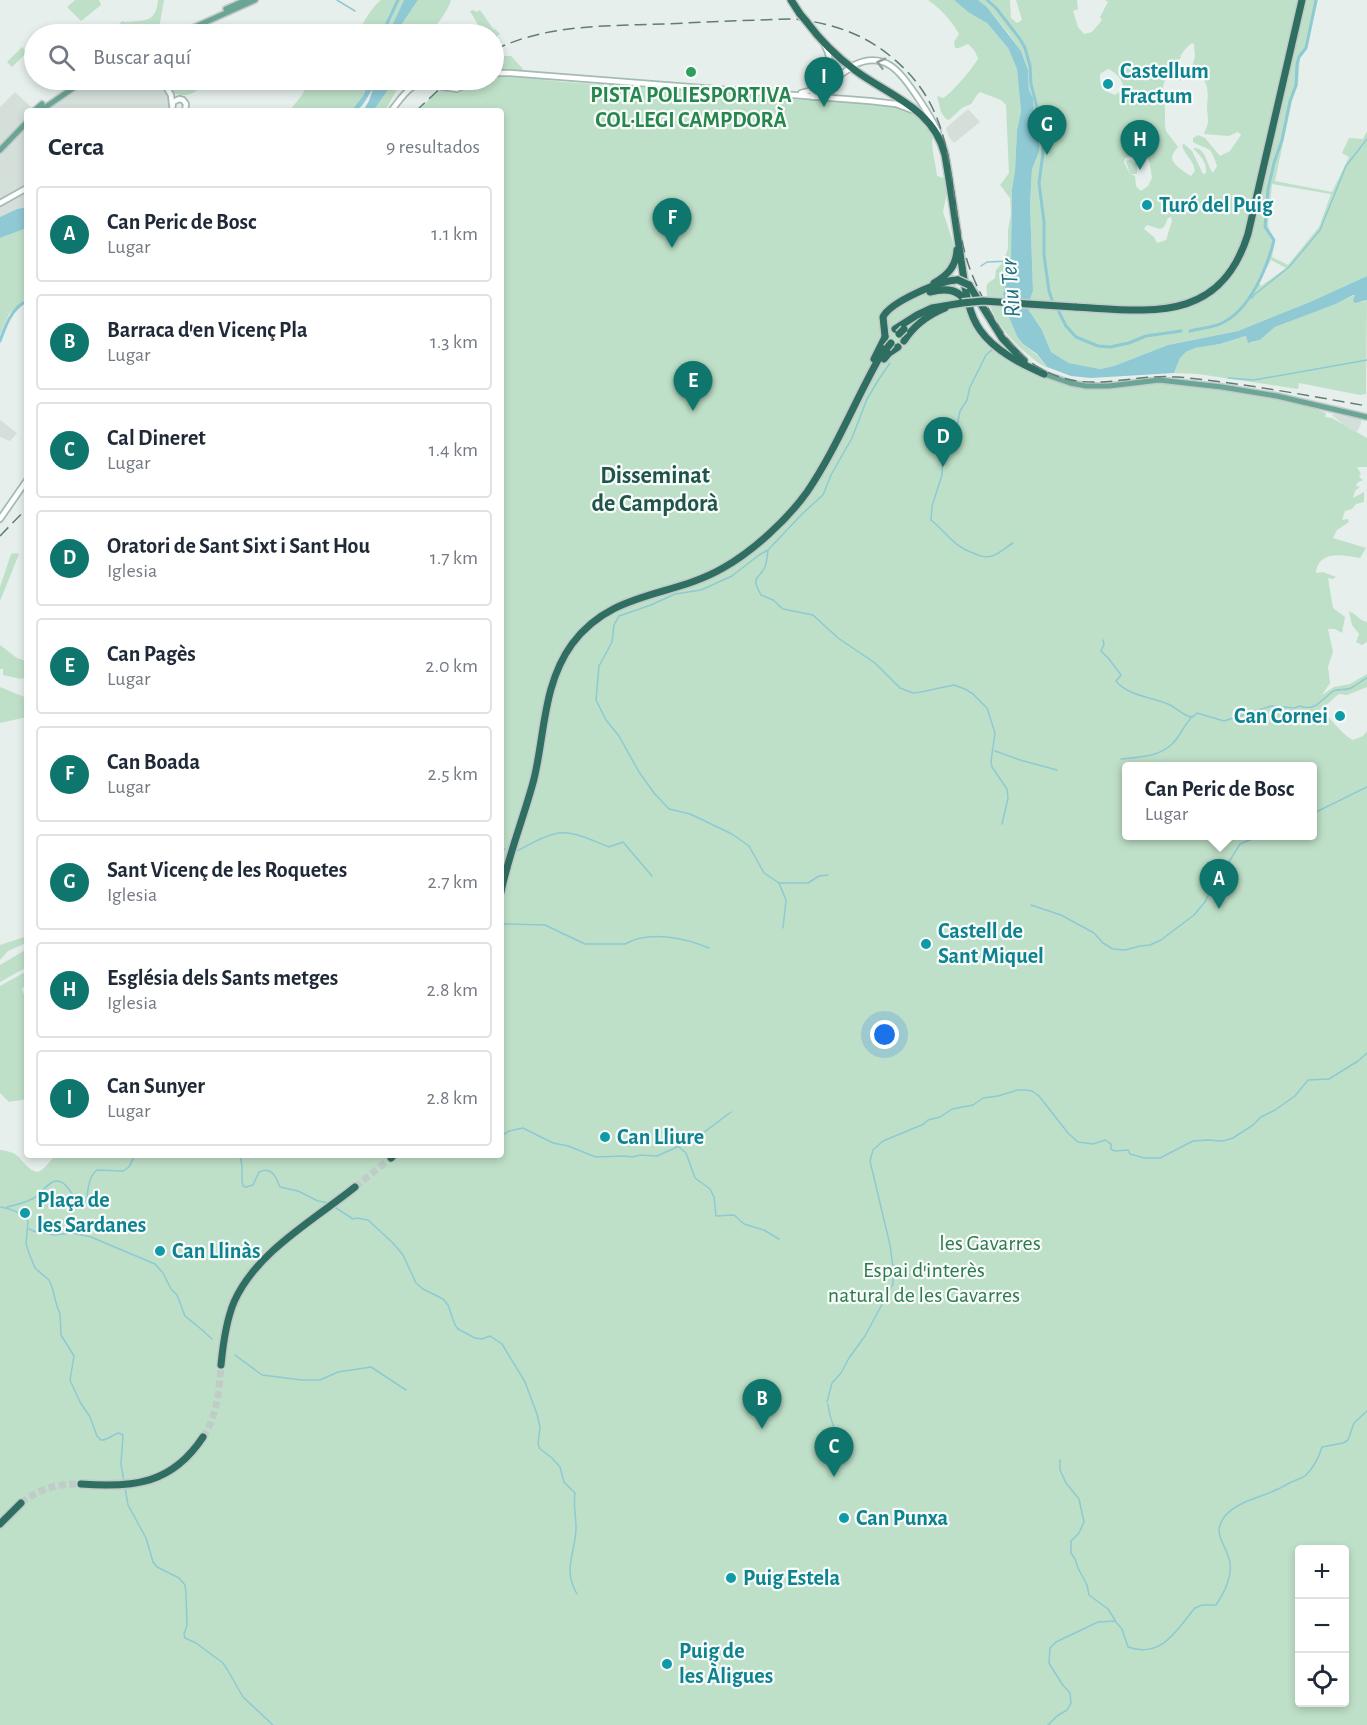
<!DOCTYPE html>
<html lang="es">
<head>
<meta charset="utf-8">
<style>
	body { margin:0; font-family:"Alegreya Sans",sans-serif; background:#f2f2f3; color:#1f2937 }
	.controls { position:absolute; right:18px; bottom:18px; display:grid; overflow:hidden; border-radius:6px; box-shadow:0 3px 9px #0003 }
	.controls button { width:54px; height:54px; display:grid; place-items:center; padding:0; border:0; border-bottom:2px solid #e0e1e3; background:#fff; color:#1f2937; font:30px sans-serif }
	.you { position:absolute; left:885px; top:1035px; width:21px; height:21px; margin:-15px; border:4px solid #fff; border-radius:50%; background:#1a73e8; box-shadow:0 0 0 9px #1a73e833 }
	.badge { display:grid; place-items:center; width:39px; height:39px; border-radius:50%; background:#0f766e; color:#fff; font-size:20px; font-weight:700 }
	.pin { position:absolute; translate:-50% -50px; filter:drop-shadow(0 2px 3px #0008) }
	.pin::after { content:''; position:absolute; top:32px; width:21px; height:18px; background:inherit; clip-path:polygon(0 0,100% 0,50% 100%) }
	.popup { position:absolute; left:1122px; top:762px; width:195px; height:78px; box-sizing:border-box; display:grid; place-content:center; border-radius:6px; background:#fff; filter:drop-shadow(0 2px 4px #0005); font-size:20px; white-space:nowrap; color:#747a83 }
	.popup b { font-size:22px; color:#1f2937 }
	.popup::after { content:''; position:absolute; left:50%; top:100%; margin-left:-12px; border:12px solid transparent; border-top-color:#fff }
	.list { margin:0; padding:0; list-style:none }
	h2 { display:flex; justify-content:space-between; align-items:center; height:78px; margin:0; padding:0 24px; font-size:26px }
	h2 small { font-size:20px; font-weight:400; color:#747a83 }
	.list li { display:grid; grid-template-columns:39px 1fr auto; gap:18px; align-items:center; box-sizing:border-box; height:96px; margin:0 12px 12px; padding:0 12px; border:2px solid #e0e1e3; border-radius:6px }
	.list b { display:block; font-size:22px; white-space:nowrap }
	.list p { margin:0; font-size:20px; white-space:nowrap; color:#747a83 }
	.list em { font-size:20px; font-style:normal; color:#747a83 }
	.icon { flex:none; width:33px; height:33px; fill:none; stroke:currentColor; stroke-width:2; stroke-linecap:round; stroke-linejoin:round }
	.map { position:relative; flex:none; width:1367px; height:1725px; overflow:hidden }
	.search { position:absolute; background:#fff; box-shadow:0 3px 9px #0003; left:24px; top:24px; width:480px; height:66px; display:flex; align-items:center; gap:15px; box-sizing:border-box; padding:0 21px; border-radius:33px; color:#747a83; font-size:22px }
	.panel { position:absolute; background:#fff; box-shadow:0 3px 9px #0003; left:24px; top:108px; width:480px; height:1050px; border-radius:6px }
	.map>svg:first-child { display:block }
	.built { fill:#d4dfda }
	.green { fill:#bfe0c8; fill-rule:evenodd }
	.water { fill:#8ec9d4 }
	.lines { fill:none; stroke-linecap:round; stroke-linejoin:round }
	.stream { stroke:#8ec9d4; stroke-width:1.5 }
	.canal { stroke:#8ec9d4; stroke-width:3 }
	.highway-tunnel { stroke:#bfccc8; stroke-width:7; stroke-dasharray:7 3.5; stroke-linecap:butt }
	.secondary-casing { stroke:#a4bbb3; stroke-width:8 }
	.primary-casing { stroke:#c2cac8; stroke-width:8 }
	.highway-casing { stroke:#c2cac8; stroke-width:10 }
	.secondary { stroke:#fff; stroke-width:4.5 }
	.primary { stroke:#6aa596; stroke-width:5 }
	.highway { stroke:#2f6f62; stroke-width:7 }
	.rail { stroke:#5f7d75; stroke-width:1.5; stroke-dasharray:12 6; stroke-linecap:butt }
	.secondary-bridge-casing { stroke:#a4bbb3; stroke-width:8; stroke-linecap:butt }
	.highway-bridge-casing { stroke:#c2cac8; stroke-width:10; stroke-linecap:butt }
	.secondary-bridge { stroke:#fff; stroke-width:4.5 }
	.highway-bridge { stroke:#2f6f62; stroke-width:7 }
	.oneway { stroke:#92a09c }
	.leisure-dot { fill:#2e9e5b; stroke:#f7fbf9; stroke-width:2 }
	.culture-dot { fill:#0f9aa8; stroke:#f7fbf9; stroke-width:2 }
	.labels { text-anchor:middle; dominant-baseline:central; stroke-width:4.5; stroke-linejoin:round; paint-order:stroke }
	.culture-label { font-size:22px; font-weight:bold; fill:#0d838f; stroke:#f7fbf9; text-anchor:start }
	.leisure-label { font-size:22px; font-weight:bold; fill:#27864d; stroke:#f7fbf9 }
	.park-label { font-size:22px; fill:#2d7a4b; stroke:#f7fbf9 }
	.water-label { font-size:24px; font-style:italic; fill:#1c6f80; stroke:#f7fbf9 }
	.neighbourhood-label { font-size:24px; font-weight:bold; fill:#1f5548; stroke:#f7fbf9 }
</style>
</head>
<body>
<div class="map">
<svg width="1367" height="1725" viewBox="0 0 1367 1725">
	<rect width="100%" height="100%" fill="#e6efeb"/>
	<g class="built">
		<path d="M97 80H161L172 100 171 111H45L65 96Z"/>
		<path d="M15 92 35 111H27V207L17 209 0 217V107Z"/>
		<path d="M968 109 980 122 954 143 949 137 946 128Z"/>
		<path d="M1334 414 1361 419V424L1357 432 1344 425 1332 415Z"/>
		<path d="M0 420 17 433 10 441 0 437Z"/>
	</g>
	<g class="green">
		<path d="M75 0H99L101 5 81 21 67 7Z"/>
		<path d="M158 0H164L159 28 153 34H97L99 32 118 25 122 21 125 22C145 20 156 23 158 0Z"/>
		<path d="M381 0H404L388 34H357C364 22 370 9 381 0Z"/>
		<path d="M418 0H451C447 13 437 24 429 34H395Z"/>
		<path d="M928 0H954L968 12 985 21 992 29 1008 48 1017 69 1021 111 1017 130 1015 171 1012 189 1011 257 1009 274 1003 294 1006 311 1016 334 1023 344 1038 356 1047 368C1023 355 982 315 987 284L995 278 996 270 1004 261 1008 248V230L1011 213 1010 198 1000 185 1009 173 1006 105 1001 100 980 92 977 95 971 104 962 108 949 120 946 119 941 112 937 96 943 98C950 95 976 65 978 58L974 50 968 44 959 48H955L954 42 959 34C951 20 941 9 928 0Z"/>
		<path d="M978 0H1010L1011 18 1017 23 1022 20 1016 0H1077L1078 9 1073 11 1078 27 1084 34 1092 32 1102 20 1100 17 1108 2 1105 0H1318L1307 48 1300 58 1298 85 1292 101 1275 181 1332 192 1349 157 1342 153 1349 138 1363 139 1367 131V276L1310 302 1238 331 1168 345 1114 366 1100 369 1069 363 1051 352 1042 330 1028 309 1029 302 1033 291 1030 204 1032 169 1039 152 1040 140 1035 123 1033 98 1029 91 1028 70 1021 51 1009 34 987 7ZM1192 43 1194 44 1195 57 1191 70C1208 78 1209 89 1207 106 1207 111 1208 116 1208 121 1208 126 1205 130 1204 134L1229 136 1238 132 1241 135 1230 151 1220 156 1205 138 1198 135 1193 138V142C1209 151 1210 144 1217 166L1213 173C1206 164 1206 147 1193 148 1200 156 1207 161 1206 173L1203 174 1192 151 1184 144 1182 145C1184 155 1194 160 1195 171L1191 176C1185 172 1172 165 1172 157 1172 155 1176 149 1178 147L1166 131 1165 125V109L1163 86 1166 78 1171 74H1175L1180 81 1181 80C1178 62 1177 55 1192 43ZM1108 69C1117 73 1122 79 1124 88L1115 95 1105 91 1100 82V74ZM1134 155H1144L1149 160 1152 178 1148 186 1141 191 1136 186 1135 176 1131 174H1137V164L1130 160 1126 161 1130 174 1124 162 1125 158ZM1272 184 1331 194 1319 227 1288 265 1272 257 1275 242 1268 226ZM1171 217 1172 221 1166 240 1157 243 1154 237 1144 229 1147 225 1160 229 1164 227 1168 218ZM1271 260 1286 268 1261 286 1259 282Z"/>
		<path d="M473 10 477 12 480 10 494 30 495 29 500 34 497 36 498 39 494 36V34L482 32 470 11Z"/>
		<path d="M22 47 27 52 12 67 7 62Z"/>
		<path d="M500 50 503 56H511L523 69V71L494 69V53Z"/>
		<path d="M494 76 545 78V80L564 82 697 91 792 99 870 103 896 106 916 116 933 136C930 145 936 164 937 176L944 178 947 193 943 212 955 248 951 265 961 306H965C968 313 971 321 975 327 983 340 995 349 1008 358 1037 377 1066 389 1101 389 1123 389 1144 383 1165 384 1218 386 1277 393 1326 413L1325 417 1332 418 1367 438V467H1357L1361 474 1359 477 1363 480 1357 483 1356 486 1360 487 1355 491 1353 498 1364 492V502L1356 504 1352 509 1345 511 1342 520 1348 519 1349 522 1337 530 1333 538 1366 548 1360 558C1344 556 1321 549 1316 571V573L1323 572 1336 577 1333 579 1328 578 1333 608 1345 617 1342 633 1335 629H1328L1333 652 1328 667 1330 683 1322 695 1334 687 1350 684 1367 674V687L1347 695 1339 694C1332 699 1326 707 1319 710 1333 718 1339 733 1353 740L1363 736 1367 731V1725H0V1150C26 1152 21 1169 38 1172L43 1169 56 1155H501V111H418L440 88C464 98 460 85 478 80 483 79 489 80 494 80ZM1126 766H1312V836H1126ZM1300 1550H1344V1702H1300Z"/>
		<path d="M165 80H210C196 91 191 99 173 93Z"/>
		<path d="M314 80H368L363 96 351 111H290C294 103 301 99 305 89L311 86V82Z"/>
		<path d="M395 80H406L396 91 385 111H373Z"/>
		<path d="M27 228V297L9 314 0 335V238Z"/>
		<path d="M1356 294 1354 299 1363 302 1367 300 1366 394 1360 395 1299 383 1298 389 1198 374 1174 373 1180 358 1186 352 1195 348 1220 344 1247 336 1250 343 1260 340 1275 327 1336 304Z"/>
		<path d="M15 553 19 554 0 601V587L11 554Z"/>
		<path d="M1349 612C1356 612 1359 621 1367 622V642L1362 645 1356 642 1359 634 1352 625Z"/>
		<path d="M0 645 17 658 26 661 27 677 21 679 3 675V669H0Z"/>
		<path d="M0 687 27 698V717L0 723Z"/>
		<path d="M24 937 26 943 8 951 0 960V945Z"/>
		<path d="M27 949V967L0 982V965Z"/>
		<path d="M27 971V985L22 988V990C30 1002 27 1079 27 1099L9 1102 0 1093V986Z"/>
	</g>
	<g class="water">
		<path d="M404 0H418L395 34H388Z"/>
		<path d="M954 0H978L987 7 1021 51 1028 70 1029 90 1033 98 1035 123 1040 140 1039 152 1032 169 1030 204 1033 291 1029 302 1028 309 1042 330 1051 352 1069 363 1100 369 1114 366 1168 345 1238 331 1310 302 1367 276V300L1355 303 1353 301 1355 295H1353L1336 304 1275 327 1260 340 1248 343 1246 336 1220 344 1195 348 1186 352 1180 358 1174 373 1091 378 1071 376 1047 367 1037 354 1023 344 1017 336 1006 311 1003 294 1009 274 1011 257 1012 189 1015 171 1017 130 1021 111 1017 69 1008 48 987 23 968 12Z"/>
		<path d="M368 80H395L373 111H363L369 101 373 89C366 97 363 111 351 111L363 96 367 86 365 85Z"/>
		<path d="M27 207V228L0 238V217L17 209Z"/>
	</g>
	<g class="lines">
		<g class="stream">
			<path d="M337 0 355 11"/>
			<path d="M124 34 146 33 152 34"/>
			<path d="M981 266 987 262 1011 261"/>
			<path d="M1250 298H1252L1254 295 1289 267 1320 230 1346 166 1367 139"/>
			<path d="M994 348 986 355 970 387 967 400 960 411 956 432 943 449 942 475 932 506 931 520C946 532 954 547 973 553 980 556 985 558 992 556 999 554 1006 547 1013 543"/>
			<path d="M1228 378 1254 380 1367 360"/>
			<path d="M768 551C767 556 767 562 765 567 759 580 750 575 761 595L773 600 783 609 813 615 838 638 875 663 900 688 913 693 921 692 954 685 965 689 973 694 987 708 995 733 991 761 992 767 1007 789 1008 798 1002 824"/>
			<path d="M1103 640 1104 644 1101 651 1109 659 1121 675 1116 681C1128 696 1152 697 1168 704 1175 707 1182 714 1188 716 1193 718 1194 716 1197 713L1224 721 1271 706 1295 708 1300 706C1315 712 1321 700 1332 692 1338 688 1345 691 1351 688 1357 685 1361 681 1367 678"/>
			<path d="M995 751 1020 760 1057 770"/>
			<path d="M1121 759C1139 757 1159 757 1172 744 1181 736 1184 724 1193 716"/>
			<path d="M1312 814 1367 787"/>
			<path d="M515 852C527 846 541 837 554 834 572 829 593 841 609 847L623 842 652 876"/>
			<path d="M501 853 502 850 505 849"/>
			<path d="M828 875 819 876 808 883H779L764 873 749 846 732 834 690 814 669 809 654 793 639 772 619 736 606 720 596 700 599 666 612 642 614 625 619 616 651 605 675 594 701 590 732 576 759 555 768 550 803 513 823 495 831 475 852 438 867 399 879 379 890 363"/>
			<path d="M779 883 786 900 783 928"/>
			<path d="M1031 905 1061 915 1094 933 1103 943 1113 949 1125 950 1140 946 1150 945 1161 940 1194 915 1205 902 1217 876 1224 870 1240 844 1252 839 1266 836"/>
			<path d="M501 923 505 924 545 925 585 944H625C649 930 685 938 709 948"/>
			<path d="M501 1136 509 1131 523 1128 553 1143 568 1146 596 1157 624 1156 633 1157 640 1155 657 1156 695 1139 731 1112"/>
			<path d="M679 1147 686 1153 695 1178 710 1189 714 1197 716 1216 734 1215 744 1224 764 1230 779 1239"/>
			<path d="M239 1155C245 1165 240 1175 243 1186L246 1187 253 1185 259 1172C272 1166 276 1177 280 1187L298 1191 318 1201 329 1203"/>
			<path d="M333 1206 353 1219 357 1218 368 1220 393 1243 403 1255 416 1283 423 1289 443 1299 448 1305 455 1325 458 1329 475 1338 482 1339 490 1336 502 1344 525 1382 537 1414 540 1427 538 1444 540 1449 552 1458 560 1467 564 1482 575 1493C573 1505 576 1516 576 1527 576 1553 562 1568 577 1594"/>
			<path d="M0 1207C10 1208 22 1213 28 1221L26 1244 29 1253 35 1268 49 1280 52 1287 57 1306 60 1314 61 1335 74 1356 70 1380 80 1402 90 1417 97 1436 101 1440C107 1441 113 1434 119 1433L123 1435 121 1464 124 1482"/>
			<path d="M7 1207C16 1205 25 1203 34 1198 42 1193 51 1177 61 1182 72 1187 73 1202 84 1206L86 1205C88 1193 87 1178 97 1170L123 1171 129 1167 135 1155"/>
			<path d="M29 1229 36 1232"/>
			<path d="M40 1232 54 1235 72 1233 91 1237 155 1264 163 1273 171 1289 177 1295 185 1316 201 1329 212 1339"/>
			<path d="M235 1355 262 1375 302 1380H320L338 1372 371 1367 406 1390"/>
			<path d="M827 1402 832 1383 841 1373 849 1358 865 1336 893 1284V1267L890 1245 870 1161 873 1150 883 1141 924 1124 928 1120 940 1117 952 1109 973 1105 983 1098 998 1096 1018 1090H1025L1032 1091 1039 1096 1068 1133 1078 1142 1093 1144 1105 1140 1111 1144V1149L1115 1151 1128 1150 1130 1154 1144 1158H1160L1193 1141 1207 1140 1223 1141 1233 1138 1253 1125 1261 1117 1275 1110 1295 1096 1308 1080 1329 1079 1358 1061 1367 1053"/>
			<path d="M1060 1460V1470L1066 1483 1079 1499 1084 1522 1079 1533 1071 1541V1553L1075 1559 1078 1568 1087 1585 1089 1595 1108 1609 1115 1620"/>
			<path d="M827 1461C846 1433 831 1433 828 1404"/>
			<path d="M125 1487 128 1505 146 1538 153 1562 157 1567 179 1578 185 1585 186 1593 187 1625 184 1634 185 1638 196 1643 223 1663 227 1669 243 1697 273 1725"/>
			<path d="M1048 1725 1057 1716 1067 1710 1071 1703 1070 1693 1062 1684 1049 1663 1050 1648 1056 1642 1098 1622 1115 1621 1122 1629 1128 1647C1162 1659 1176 1630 1195 1608L1202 1605H1216C1224 1593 1232 1578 1230 1563 1228 1546 1210 1534 1225 1516 1238 1501 1260 1498 1278 1489 1283 1487 1288 1483 1294 1481 1298 1479 1303 1478 1306 1475 1313 1468 1319 1457 1322 1447L1343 1443 1348 1440 1354 1423 1367 1411"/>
		</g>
		<g class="canal">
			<path d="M987 0 996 8 1020 39 1025 48 1030 66 1031 84 1042 127 1043 153 1039 183 1044 222V255L1049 291 1053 303"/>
			<path d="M382 34 398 0"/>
			<path d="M1057 308 1066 326 1076 337 1098 346 1110 347 1129 343 1146 336 1181 331"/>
			<path d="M1190 331C1200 328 1213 328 1222 323 1250 310 1267 268 1274 240L1265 227 1268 189 1274 163 1282 140 1290 101 1296 85 1297 64 1299 57 1306 48 1316 0"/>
			<path d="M0 341C5 327 12 307 27 301"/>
		</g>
		<g class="highway-tunnel">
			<path d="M355 1187 391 1158"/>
			<path d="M203 1437C218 1414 219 1391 221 1365"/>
			<path d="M21 1503C39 1489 59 1483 81 1484"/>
		</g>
		<defs>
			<g id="secondary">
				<path d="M854 65C885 50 900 72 916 95 924 107 932 118 938 132"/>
				<path d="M494 73H510L870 101 896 104 912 110"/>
				<path d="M162 80 171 95 172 104"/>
				<path d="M443 87 457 89 475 80"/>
				<path d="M801 93 820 88 849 69"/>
				<path d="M813 97 812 91C827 78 836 66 825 46"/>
				<path d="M172 111 173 102 179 99 183 100 186 104 185 111"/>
				<path d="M391 111C403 96 413 77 436 84"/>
				<path d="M0 203 27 188"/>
				<path d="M0 519 27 480"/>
			</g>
			<g id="primary">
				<path d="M226 9 246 0"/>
				<path d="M157 34H165"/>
				<path d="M179 34 255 0"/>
				<path d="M34 111 42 104"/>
				<path d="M40 111 85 80"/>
				<path d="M0 150 27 122"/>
				<path d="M1044 374 1070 383 1086 386H1109L1159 380 1222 387 1277 396 1367 417"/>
			</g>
			<g id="highway">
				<path d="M791 0 800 14"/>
				<path d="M806 21C820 40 837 57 856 71 890 96 934 109 945 155 951 190 956 225 961 260 965 283 966 310 980 330 995 351 1021 364 1044 374"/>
				<path d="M934 283C948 275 956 266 957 250"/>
				<path d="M969 285 1002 338 1024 361"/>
				<path d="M930 292C945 288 960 288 966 304"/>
				<path d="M1075 307C1150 311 1220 324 1248 234L1302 0"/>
				<path d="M895 329 917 315 932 308 962 303"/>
				<path d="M885 336 883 317C890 302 941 280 958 280"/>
				<path d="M904 341C914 325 928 315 945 308"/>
				<path d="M874 359 885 337"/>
				<path d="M884 359 889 353 898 347"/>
				<path d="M501 892C509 853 524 817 534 779 545 733 543 684 572 644 612 590 671 598 723 568 753 551 787 520 807 492 835 451 854 403 878 360L887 348"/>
				<path d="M391 1158 394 1155"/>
				<path d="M221 1365C223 1344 226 1321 234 1302 256 1252 314 1220 355 1187"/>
				<path d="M81 1484C134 1488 172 1484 203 1437"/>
				<path d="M0 1524 21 1503"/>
			</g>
		</defs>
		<use href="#secondary" class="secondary-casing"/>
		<use href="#primary" class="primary-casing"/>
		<use href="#highway" class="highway-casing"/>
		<use href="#secondary" class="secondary"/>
		<use href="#primary" class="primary"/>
		<use href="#highway" class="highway"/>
		<g class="rail">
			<path d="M494 50C547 24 606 26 664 24 707 22 750 20 793 19 828 22 862 33 889 55 960 111 945 181 966 257 972 278 982 297 992 315 1003 335 1017 353 1036 366 1087 397 1126 373 1178 377 1242 383 1305 395 1367 406"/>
			<path d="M416 111 449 80"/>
			<path d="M0 536 27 508"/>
		</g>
		<defs>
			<path id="secondary-bridge" d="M436 84 443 87"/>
			<g id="highway-bridge">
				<path d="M800 14 806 21"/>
				<path d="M958 280 969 285"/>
				<path d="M962 303 983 301 1075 307"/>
				<path d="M899 334 904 329"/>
				<path d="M887 348 891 343"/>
			</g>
		</defs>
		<use href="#secondary-bridge" class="secondary-bridge-casing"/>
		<use href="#highway-bridge" class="highway-bridge-casing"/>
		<use href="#secondary-bridge" class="secondary-bridge"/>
		<use href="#highway-bridge" class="highway-bridge"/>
	</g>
	<defs><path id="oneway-chevron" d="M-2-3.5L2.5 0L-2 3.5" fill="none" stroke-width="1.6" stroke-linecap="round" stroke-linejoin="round" transform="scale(1.5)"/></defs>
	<use class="oneway" href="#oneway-chevron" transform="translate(881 63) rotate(-165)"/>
	<circle class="leisure-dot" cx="691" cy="72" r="6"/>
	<g class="culture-dot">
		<circle cx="1108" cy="84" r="6"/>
		<circle cx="1147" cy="205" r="6"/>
		<circle cx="1340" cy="716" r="6"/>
		<circle cx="926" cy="944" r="6"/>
		<circle cx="605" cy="1137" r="6"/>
		<circle cx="25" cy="1213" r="6"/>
		<circle cx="160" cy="1251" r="6"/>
		<circle cx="844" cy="1518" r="6"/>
		<circle cx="731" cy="1578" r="6"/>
		<circle cx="667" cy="1664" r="6"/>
	</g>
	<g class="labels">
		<g class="culture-label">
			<text x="1120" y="71">Castellum<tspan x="1120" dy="25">Fractum</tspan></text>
			<text x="1159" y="205">Turó del Puig</text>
			<text x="1328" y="716" text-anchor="end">Can Cornei</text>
			<text x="938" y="931">Castell de<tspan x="938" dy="25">Sant Miquel</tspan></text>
			<text x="617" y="1137">Can Lliure</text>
			<text x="37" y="1200">Plaça de<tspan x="37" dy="25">les Sardanes</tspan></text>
			<text x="172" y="1251">Can Llinàs</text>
			<text x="856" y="1518">Can Punxa</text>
			<text x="743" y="1578">Puig Estela</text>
			<text x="679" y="1651">Puig de<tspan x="679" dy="25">les Àligues</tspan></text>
		</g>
		<g class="leisure-label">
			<text x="691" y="95">PISTA POLIESPORTIVA<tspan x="691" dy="25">COL·LEGI CAMPDORÀ</tspan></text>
		</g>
		<g class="park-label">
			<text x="990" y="1243">les Gavarres</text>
			<text x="924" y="1270">Espai d'interès<tspan x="924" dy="25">natural de les Gavarres</tspan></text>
		</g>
		<g class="water-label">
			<text transform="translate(1011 288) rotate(-94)">Riu Ter</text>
		</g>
		<g class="neighbourhood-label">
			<text x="655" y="476">Disseminat<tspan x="655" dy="28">de Campdorà</tspan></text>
		</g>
	</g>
</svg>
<div class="controls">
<button>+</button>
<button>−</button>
<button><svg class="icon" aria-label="locate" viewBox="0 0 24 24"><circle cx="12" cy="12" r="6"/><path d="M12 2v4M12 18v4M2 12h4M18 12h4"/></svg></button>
</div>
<div class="you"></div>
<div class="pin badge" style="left:1219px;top:909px">A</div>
<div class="popup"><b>Can Peric de Bosc</b>Lugar</div>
<div class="pin badge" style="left:762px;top:1429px">B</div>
<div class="pin badge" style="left:834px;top:1477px">C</div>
<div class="pin badge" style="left:943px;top:467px">D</div>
<div class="pin badge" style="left:693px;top:411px">E</div>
<div class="pin badge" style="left:672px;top:248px">F</div>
<div class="pin badge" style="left:1047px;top:155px">G</div>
<div class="pin badge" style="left:1140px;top:170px">H</div>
<div class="pin badge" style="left:824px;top:107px">I</div>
<div class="search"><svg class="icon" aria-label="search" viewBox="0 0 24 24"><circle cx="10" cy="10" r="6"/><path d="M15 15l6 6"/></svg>Buscar aquí</div>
<section class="panel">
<h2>Cerca<small>9 resultados</small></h2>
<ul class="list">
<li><span class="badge">A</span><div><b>Can Peric de Bosc</b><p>Lugar</p></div><em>1.1 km</em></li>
<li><span class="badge">B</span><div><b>Barraca d'en Vicenç Pla</b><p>Lugar</p></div><em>1.3 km</em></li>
<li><span class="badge">C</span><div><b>Cal Dineret</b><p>Lugar</p></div><em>1.4 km</em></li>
<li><span class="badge">D</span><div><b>Oratori de Sant Sixt i Sant Hou</b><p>Iglesia</p></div><em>1.7 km</em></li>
<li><span class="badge">E</span><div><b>Can Pagès</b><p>Lugar</p></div><em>2.0 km</em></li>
<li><span class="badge">F</span><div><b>Can Boada</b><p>Lugar</p></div><em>2.5 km</em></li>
<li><span class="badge">G</span><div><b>Sant Vicenç de les Roquetes</b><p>Iglesia</p></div><em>2.7 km</em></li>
<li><span class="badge">H</span><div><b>Església dels Sants metges</b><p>Iglesia</p></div><em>2.8 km</em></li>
<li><span class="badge">I</span><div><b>Can Sunyer</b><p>Lugar</p></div><em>2.8 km</em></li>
</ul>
</section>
</div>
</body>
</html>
